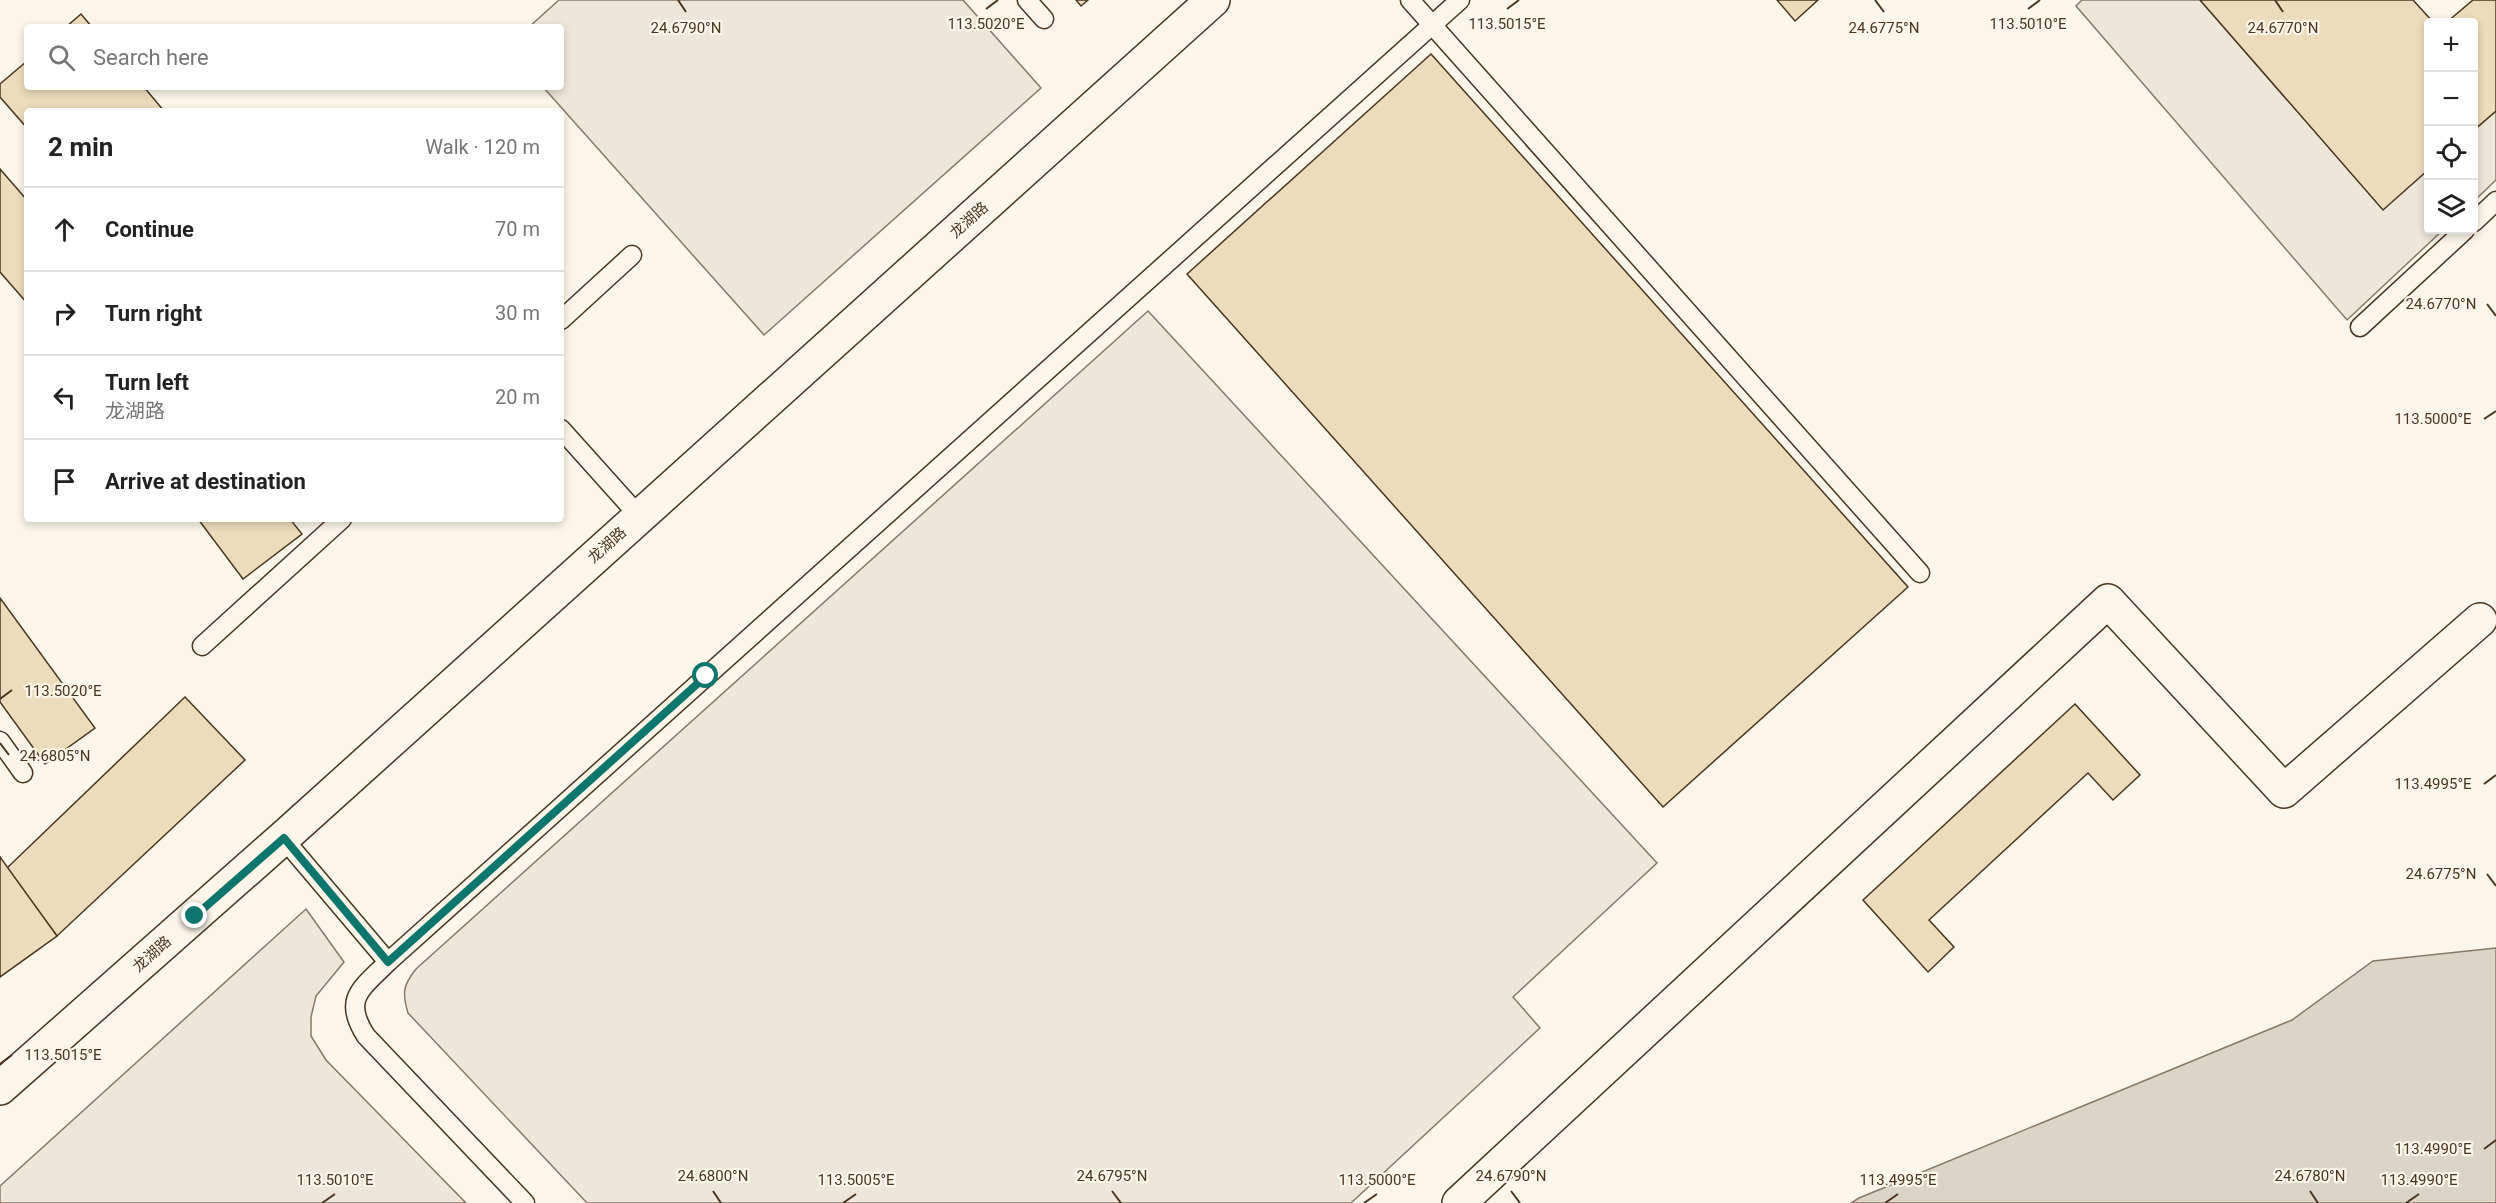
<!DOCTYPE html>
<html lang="en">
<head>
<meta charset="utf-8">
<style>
	body { margin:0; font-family:Roboto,"Noto Sans SC",sans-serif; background:#f6f6f6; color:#222 }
	.controls { position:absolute; right:18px; top:18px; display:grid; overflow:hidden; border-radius:6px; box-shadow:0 3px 9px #0003 }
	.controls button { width:54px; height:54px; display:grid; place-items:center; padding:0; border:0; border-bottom:2px solid #e0e0e0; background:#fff; color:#222; font:30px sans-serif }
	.stop { position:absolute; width:18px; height:18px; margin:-14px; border:4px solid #0f766e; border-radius:50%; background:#fff }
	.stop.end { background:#0f766e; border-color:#fff; box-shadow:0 2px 6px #0008 }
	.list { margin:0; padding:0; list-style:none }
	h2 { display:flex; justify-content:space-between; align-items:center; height:78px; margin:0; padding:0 24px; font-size:26px }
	h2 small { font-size:20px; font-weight:400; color:#767676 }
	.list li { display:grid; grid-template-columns:39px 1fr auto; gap:18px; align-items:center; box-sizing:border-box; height:84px; padding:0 24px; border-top:2px solid #e0e0e0 }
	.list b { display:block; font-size:22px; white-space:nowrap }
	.list p { margin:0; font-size:20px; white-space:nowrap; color:#767676 }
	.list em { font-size:20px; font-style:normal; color:#767676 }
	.icon { flex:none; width:33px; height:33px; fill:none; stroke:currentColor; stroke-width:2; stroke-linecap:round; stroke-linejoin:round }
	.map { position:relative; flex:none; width:2496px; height:1203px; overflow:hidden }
	.search { position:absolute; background:#fff; box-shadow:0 3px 9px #0003; left:24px; top:24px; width:540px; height:66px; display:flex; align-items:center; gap:15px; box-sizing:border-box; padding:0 21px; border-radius:6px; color:#767676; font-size:22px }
	.panel { position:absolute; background:#fff; box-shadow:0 3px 9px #0003; left:24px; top:108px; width:540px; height:414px; border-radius:6px }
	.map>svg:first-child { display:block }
	.green { fill:#ede6d9; stroke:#887966; stroke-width:1.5 }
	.water { fill:#dcd4c6; stroke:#887966; stroke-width:1.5 }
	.building { fill:#ecdcbc; stroke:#4a3520; stroke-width:1.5 }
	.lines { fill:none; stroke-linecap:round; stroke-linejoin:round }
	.lane-casing { stroke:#4a3520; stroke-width:21 }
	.street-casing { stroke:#4a3520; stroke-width:36 }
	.lane { stroke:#fbf6e9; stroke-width:18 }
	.street { stroke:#fbf6e9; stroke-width:33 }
	.route { stroke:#0f766e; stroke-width:8 }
	.ticks { fill:none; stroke:#4a3520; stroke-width:2 }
	.labels { text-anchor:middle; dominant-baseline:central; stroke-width:4.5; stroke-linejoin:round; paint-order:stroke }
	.street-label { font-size:15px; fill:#4a3520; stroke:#fbf6e9 }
	.ticks-label { font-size:15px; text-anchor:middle; fill:#4a3520; stroke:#fbf6e9; stroke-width:4.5; stroke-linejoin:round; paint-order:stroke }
</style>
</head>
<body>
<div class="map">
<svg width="2496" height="1203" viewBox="0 0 2496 1203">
	<rect width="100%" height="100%" fill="#fbf6e9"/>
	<g class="green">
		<path d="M559 0H963L1041 88 764 335 543 87H561V27H529Z"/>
		<path d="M2082 0H2200L2383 209 2428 170V230H2443L2347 320 2076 6Z"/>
		<path d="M2496 111V180L2474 201V130Z"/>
		<path d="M1148 311 1657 863 1513 997 1540 1028 1351 1203H587L408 1013C402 993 403 985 416 969Z"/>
		<path d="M306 909 344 962 316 996 311 1017V1036L326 1060 466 1203H0V1186Z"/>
	</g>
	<path class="water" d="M2496 948V1203H1851L1859 1198 2292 1020 2373 961Z"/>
	<g class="building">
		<path d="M1076 0H1088L1081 6Z"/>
		<path d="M1777 0H1818L1795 21Z"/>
		<path d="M2200 0H2413L2433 22H2428V170L2383 210Z"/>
		<path d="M2473 0H2496V111L2474 130V22H2447Z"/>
		<path d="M81 14 92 27H66Z"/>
		<path d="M1431 54 1908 587 1663 807 1187 274Z"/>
		<path d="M27 61V87H144L164 111H27V128L0 97V84Z"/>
		<path d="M0 169 27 200V303L0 272Z"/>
		<path d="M198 519H290L302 534 243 579Z"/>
		<path d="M0 598 95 728 45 764 0 702Z"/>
		<path d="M185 697 245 760 57 936 7 868Z"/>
		<path d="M2075 704 2140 775 2113 800 2088 773 1929 920 1954 947 1928 972 1863 900Z"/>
		<path d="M0 857 57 936 0 977Z"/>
	</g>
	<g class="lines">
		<defs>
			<g id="lane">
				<path d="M1027 0 1044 19"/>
				<path d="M1410 0 1920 573"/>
				<path d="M2474 222 2496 201"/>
				<path d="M561 320 632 255"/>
				<path d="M2360 327 2465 230"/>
				<path d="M561 429 639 516"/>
				<path d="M202 646 342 519"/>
				<path d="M0 741 23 773"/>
				<path d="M283 838 388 962"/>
				<path d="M525 1203 366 1036C342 999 361 989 388 962L1460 0"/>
			</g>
			<g id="street">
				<path d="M0 1088 283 838 1213 0"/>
				<path d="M1459 1203 2108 601 2284 791 2480 620"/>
			</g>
		</defs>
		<use href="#lane" class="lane-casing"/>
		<use href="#street" class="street-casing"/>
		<use href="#lane" class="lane"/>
		<use href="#street" class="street"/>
	</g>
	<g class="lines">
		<path class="route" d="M195 916 284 838 388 962 706 676"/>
	</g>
	<path class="ticks" d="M678 0 686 12M1875 0 1884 12M2275 0 2283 12M986 9 998 0M1507 9 1519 0M2028 9 2040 0M2487 304 2496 316M2484 419 2496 411M0 699 12 690M0 743 9 755M2484 784 2496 775M2487 874 2496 886M0 1064 12 1055M2484 1149 2496 1140M713 1191 721 1203M1112 1191 1121 1203M1511 1191 1520 1203M2310 1191 2318 1203M322 1203 335 1194M843 1203 856 1194M1364 1203 1377 1194M1885 1203 1898 1194M2406 1203 2419 1194"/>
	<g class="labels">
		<g class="street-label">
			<text transform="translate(969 220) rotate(-42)">龙湖路</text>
			<text transform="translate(607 545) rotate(-42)">龙湖路</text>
			<text transform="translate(152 954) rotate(-42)">龙湖路</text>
		</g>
	</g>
	<g class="ticks-label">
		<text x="986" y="29">113.5020°E</text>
		<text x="1507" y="29">113.5015°E</text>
		<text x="2028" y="29">113.5010°E</text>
		<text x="2283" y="33">24.6770°N</text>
		<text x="686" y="33">24.6790°N</text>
		<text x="1884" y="33">24.6775°N</text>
		<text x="2441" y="309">24.6770°N</text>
		<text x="2433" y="424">113.5000°E</text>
		<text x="63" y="696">113.5020°E</text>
		<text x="55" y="761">24.6805°N</text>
		<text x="2433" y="789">113.4995°E</text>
		<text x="2441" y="879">24.6775°N</text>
		<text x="63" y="1060">113.5015°E</text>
		<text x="2433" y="1154">113.4990°E</text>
		<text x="713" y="1181">24.6800°N</text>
		<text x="1112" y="1181">24.6795°N</text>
		<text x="1511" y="1181">24.6790°N</text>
		<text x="2310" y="1181">24.6780°N</text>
		<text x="335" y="1185">113.5010°E</text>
		<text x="856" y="1185">113.5005°E</text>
		<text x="1377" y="1185">113.5000°E</text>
		<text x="1898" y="1185">113.4995°E</text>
		<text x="2419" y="1185">113.4990°E</text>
	</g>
</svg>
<div class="controls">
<button>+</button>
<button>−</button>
<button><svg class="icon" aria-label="locate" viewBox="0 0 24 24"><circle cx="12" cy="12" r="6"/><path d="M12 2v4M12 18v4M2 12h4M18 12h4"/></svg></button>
<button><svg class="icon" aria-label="layers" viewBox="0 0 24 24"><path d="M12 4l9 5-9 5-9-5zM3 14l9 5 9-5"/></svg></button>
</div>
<div class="stop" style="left:706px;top:676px"></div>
<div class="stop end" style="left:195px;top:916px"></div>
<div class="search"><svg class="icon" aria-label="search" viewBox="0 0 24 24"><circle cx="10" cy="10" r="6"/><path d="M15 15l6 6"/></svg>Search here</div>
<section class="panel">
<h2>2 min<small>Walk · 120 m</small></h2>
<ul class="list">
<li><svg class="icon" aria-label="ahead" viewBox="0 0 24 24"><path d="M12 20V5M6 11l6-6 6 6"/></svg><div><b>Continue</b></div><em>70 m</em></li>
<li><svg class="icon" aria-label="right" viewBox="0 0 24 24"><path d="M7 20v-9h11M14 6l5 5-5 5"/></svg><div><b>Turn right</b></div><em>30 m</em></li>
<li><svg class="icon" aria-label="left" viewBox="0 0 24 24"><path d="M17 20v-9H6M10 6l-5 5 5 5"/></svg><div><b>Turn left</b><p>龙湖路</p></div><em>20 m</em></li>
<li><svg class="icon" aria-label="arrive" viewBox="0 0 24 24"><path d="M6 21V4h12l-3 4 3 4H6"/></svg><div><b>Arrive at destination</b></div></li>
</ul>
</section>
</div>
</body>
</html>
